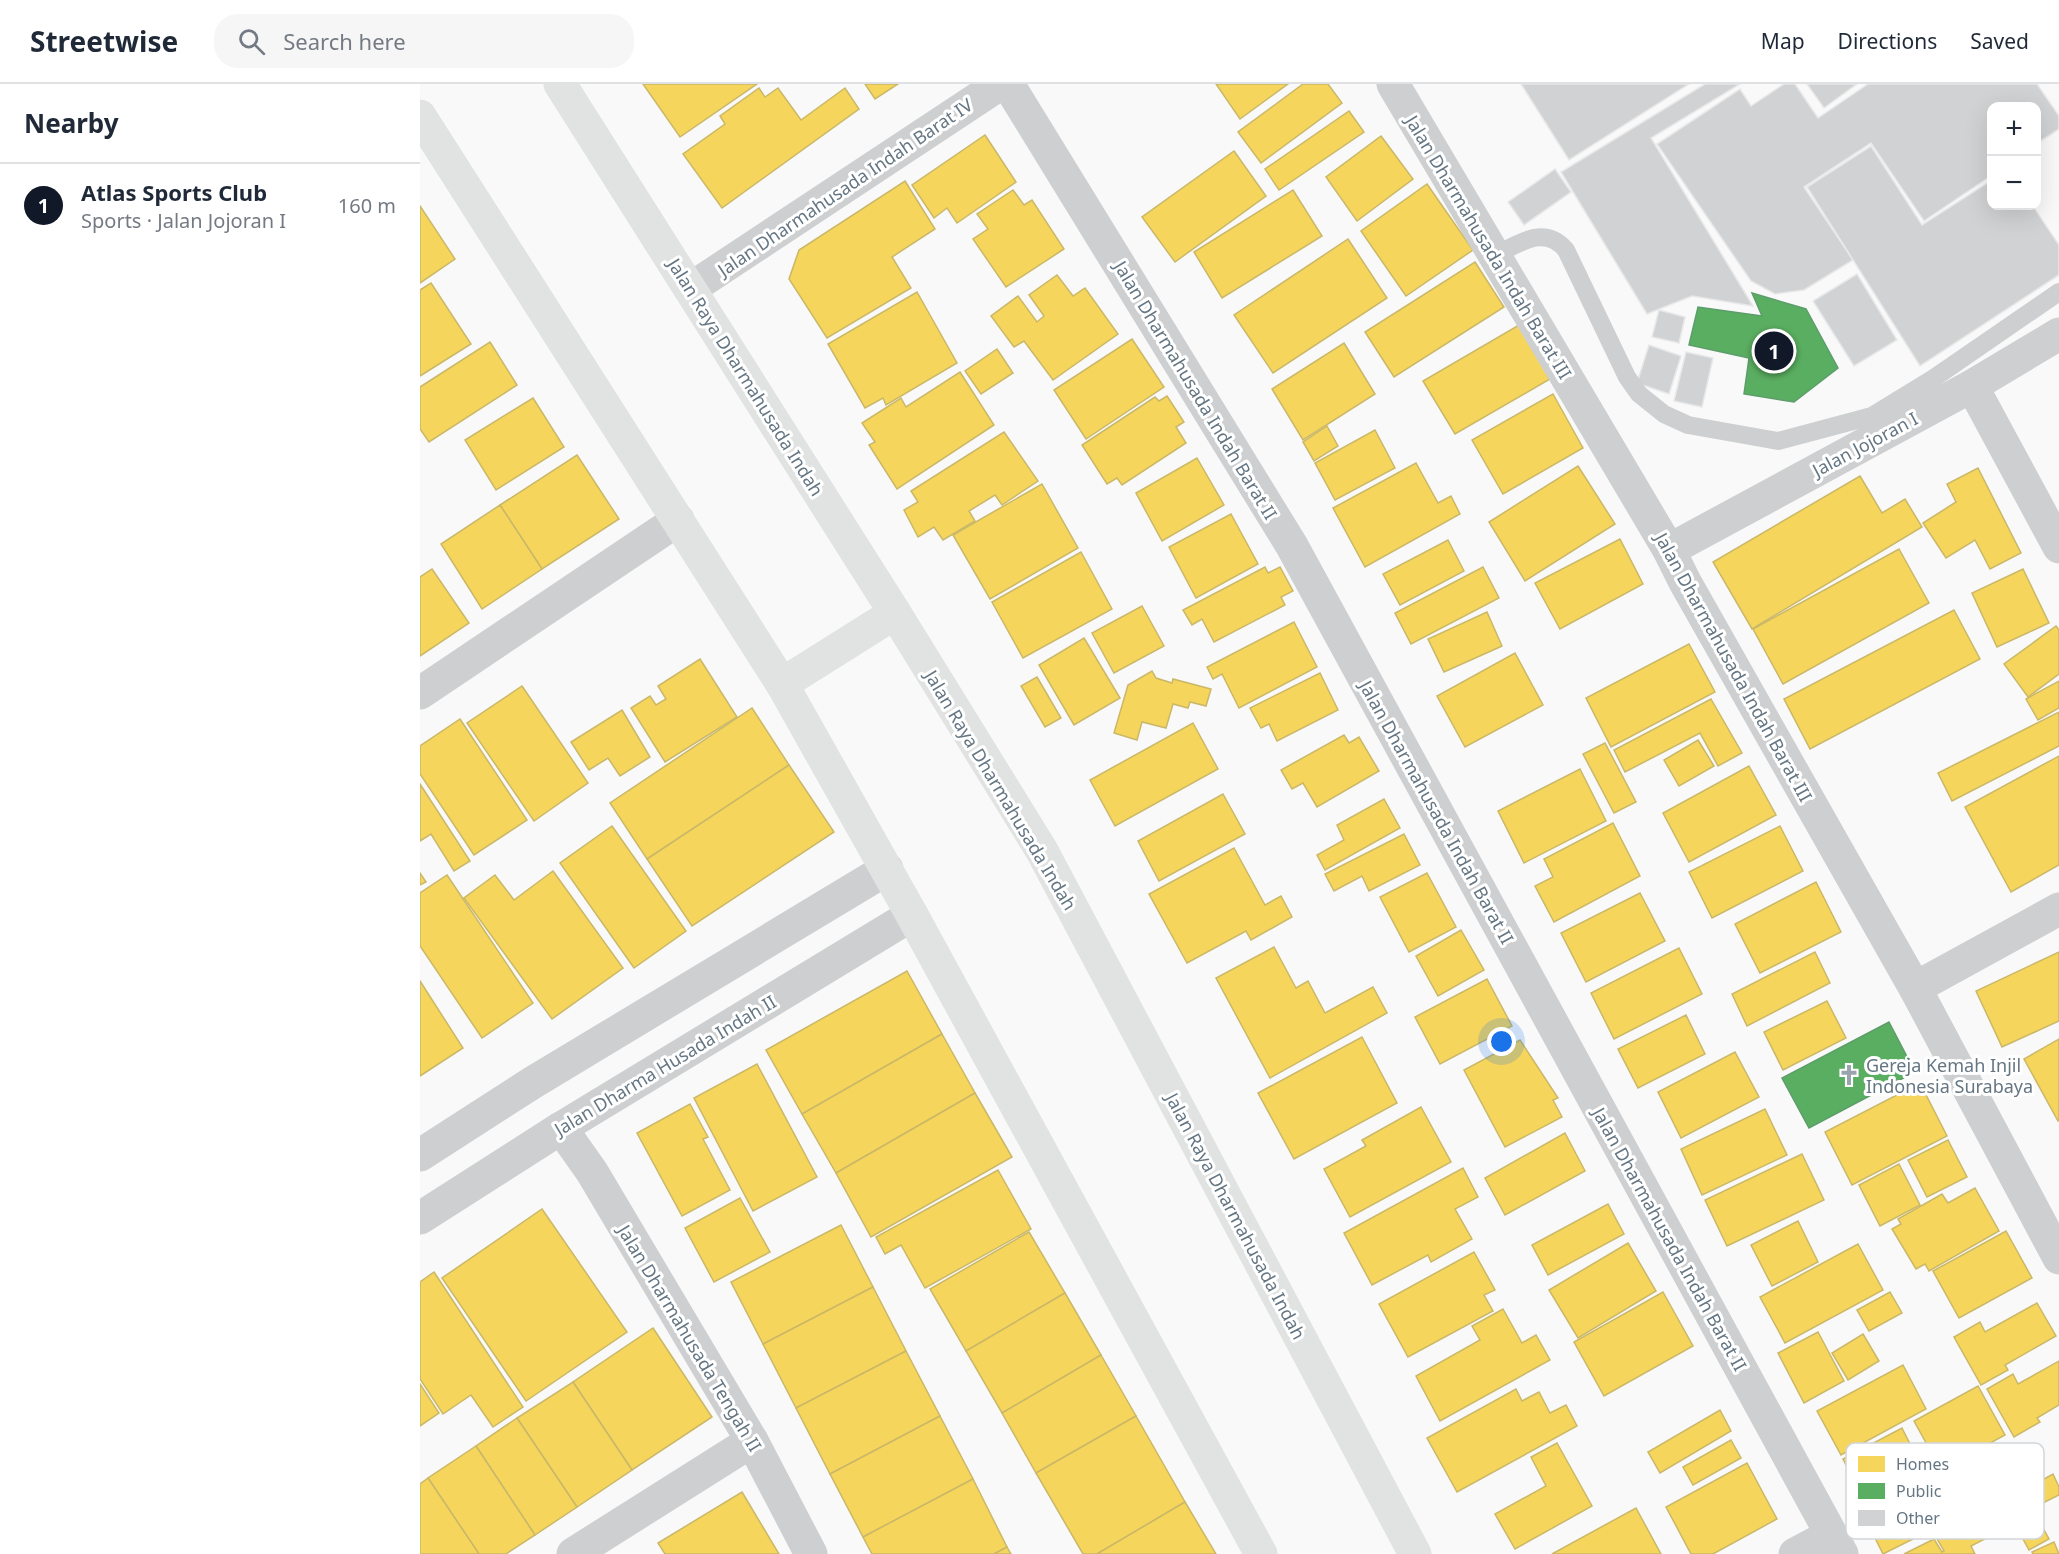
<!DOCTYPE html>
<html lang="en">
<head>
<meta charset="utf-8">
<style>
	body { margin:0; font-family:"Noto Sans",sans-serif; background:#f6f6f7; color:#1f2937 }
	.controls { position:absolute; right:18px; top:18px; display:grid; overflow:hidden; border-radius:12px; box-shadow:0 6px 24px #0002 }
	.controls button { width:54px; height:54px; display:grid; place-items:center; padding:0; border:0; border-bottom:2px solid #e0e1e3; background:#fff; color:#1f2937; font:30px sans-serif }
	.you { position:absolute; left:1082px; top:958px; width:21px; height:21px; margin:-15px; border:4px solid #fff; border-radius:50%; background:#1a73e8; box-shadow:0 0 0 9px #1a73e833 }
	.badge { display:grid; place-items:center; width:39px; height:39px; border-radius:50%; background:#111827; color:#fff; font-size:20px; font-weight:700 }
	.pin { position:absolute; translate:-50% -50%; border:3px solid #fff; box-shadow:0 2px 6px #0006 }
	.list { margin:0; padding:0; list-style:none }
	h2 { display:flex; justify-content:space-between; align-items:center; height:78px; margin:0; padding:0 24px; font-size:26px }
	h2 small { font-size:20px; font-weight:400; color:#747a83 }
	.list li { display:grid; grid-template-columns:39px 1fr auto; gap:18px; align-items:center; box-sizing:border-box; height:84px; padding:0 24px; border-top:2px solid #e0e1e3 }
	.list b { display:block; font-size:22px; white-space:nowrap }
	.list p { margin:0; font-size:20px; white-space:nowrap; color:#747a83 }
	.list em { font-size:20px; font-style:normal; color:#747a83 }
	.icon { flex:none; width:33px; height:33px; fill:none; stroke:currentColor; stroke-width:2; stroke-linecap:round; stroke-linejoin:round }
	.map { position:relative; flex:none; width:1639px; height:1470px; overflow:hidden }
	header { display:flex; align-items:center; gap:36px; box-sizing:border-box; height:84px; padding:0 30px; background:#fff; border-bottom:2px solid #e0e1e3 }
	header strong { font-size:28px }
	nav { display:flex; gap:33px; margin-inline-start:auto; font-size:21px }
	.search { width:420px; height:54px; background:#f6f6f7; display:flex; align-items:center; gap:15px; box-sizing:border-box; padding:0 21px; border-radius:24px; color:#747a83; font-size:22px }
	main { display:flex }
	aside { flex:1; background:#fff }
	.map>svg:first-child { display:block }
	.homes { fill:#f6d55c; stroke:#cab868; stroke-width:1.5 }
	.public { fill:#5aae61; stroke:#5d9d6b; stroke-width:1.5 }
	.building { fill:#d0d2d3; stroke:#e8e8e8; stroke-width:1.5 }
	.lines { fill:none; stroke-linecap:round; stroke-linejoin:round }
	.service { stroke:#cecfd0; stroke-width:18 }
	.minor { stroke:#cecfd0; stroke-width:33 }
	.primary { stroke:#e1e2e2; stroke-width:33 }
	.labels { text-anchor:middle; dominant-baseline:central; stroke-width:6; stroke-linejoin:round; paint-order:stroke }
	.street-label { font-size:18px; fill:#657683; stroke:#fff }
	.poi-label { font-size:18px; fill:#657683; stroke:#fff; text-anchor:start }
	.key { fill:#fff; stroke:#d1d6da; stroke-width:1.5 }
	.key-label { font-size:16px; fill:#657683 }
</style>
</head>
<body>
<header>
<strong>Streetwise</strong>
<div class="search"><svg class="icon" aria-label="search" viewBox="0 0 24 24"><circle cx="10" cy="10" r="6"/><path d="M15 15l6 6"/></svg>Search here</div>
<nav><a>Map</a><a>Directions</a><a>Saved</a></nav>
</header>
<main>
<aside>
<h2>Nearby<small></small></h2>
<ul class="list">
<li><span class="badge">1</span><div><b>Atlas Sports Club</b><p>Sports · Jalan Jojoran I</p></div><em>160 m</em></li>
</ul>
</aside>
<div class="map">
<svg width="1639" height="1470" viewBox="0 0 1639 1470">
	<rect width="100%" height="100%" fill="#f9f9f9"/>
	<g class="homes">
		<path d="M223 0H337L260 53Z"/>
		<path d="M445 0H478L455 15Z"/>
		<path d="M796 0H868L820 35Z"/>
		<path d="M883 0H908L922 19 841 79 818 48Z"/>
		<path d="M339 4 345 13 358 4 381 36 425 4 439 25 302 124 263 70 305 40 300 32Z"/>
		<path d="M929 27 944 48 859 106 845 85Z"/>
		<path d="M565 51 596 98 537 139 527 124 514 134 492 101Z"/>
		<path d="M961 52 993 95 937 137 906 93Z"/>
		<path d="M814 67 846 112 755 178 722 133Z"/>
		<path d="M485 97 515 145 472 173 491 204 407 254 369 195 379 166Z"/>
		<path d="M1007 100 1053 166 986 212 941 147Z"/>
		<path d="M593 106 604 121 612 116 644 165 586 203 553 155 568 145 557 130Z"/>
		<path d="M873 106 902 152 802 214 774 168Z"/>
		<path d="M0 122 35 175 0 199Z"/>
		<path d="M928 155 967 214 853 289 814 231Z"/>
		<path d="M1055 178 1084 223 974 293 945 248Z"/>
		<path d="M637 191 653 212 665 204 698 250 633 296 604 257 594 263 571 232 598 212 617 238 624 232 609 211Z"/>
		<path d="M11 199 51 260 0 292V206Z"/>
		<path d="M497 208 537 279 466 321 463 314 445 324 408 260Z"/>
		<path d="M1099 241 1130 295 1035 350 1003 297Z"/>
		<path d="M712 255 744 303 666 355 634 306Z"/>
		<path d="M70 258 97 301 9 358 0 345V303Z"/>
		<path d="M924 259 955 310 883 356 852 305Z"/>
		<path d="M577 265 593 289 561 310 545 287Z"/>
		<path d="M540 288 574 341 477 405 449 361 455 358 442 339 481 314 486 323Z"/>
		<path d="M1133 310 1163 364 1083 410 1052 356Z"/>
		<path d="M747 312 764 338 756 343 766 359 702 401 697 394 687 400 662 361 735 313 739 317Z"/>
		<path d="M113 314 144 363 76 406 45 356Z"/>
		<path d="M907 342 918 362 894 377 883 358Z"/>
		<path d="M955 346 975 384 915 416 895 379Z"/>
		<path d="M584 348 618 397 582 421 575 411 549 427 555 437 523 456 514 443 498 453 484 426 498 418 491 407Z"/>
		<path d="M157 371 199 435 122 485 80 421Z"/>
		<path d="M777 374 804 421 742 457 716 409Z"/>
		<path d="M996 379 1018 419 1031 412 1040 430 945 483 913 424Z"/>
		<path d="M1158 382 1195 440 1105 497 1069 438Z"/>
		<path d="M1558 384 1601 469 1570 485 1555 456 1526 474 1503 439 1536 418 1527 400Z"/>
		<path d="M1440 392 1462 429 1485 415 1502 443 1332 545 1293 478Z"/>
		<path d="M622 400 658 464 570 515 533 451Z"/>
		<path d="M80 421 122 485 62 525 21 460Z"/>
		<path d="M811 430 838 480 776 514 749 463Z"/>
		<path d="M1200 455 1223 500 1140 545 1115 499Z"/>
		<path d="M1028 456 1044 487 980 521 963 490Z"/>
		<path d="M1479 465 1509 519 1363 600 1333 545Z"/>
		<path d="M661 468 692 525 603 574 572 518Z"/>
		<path d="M845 483 848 489 860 483 873 507 861 513 865 521 794 558 782 535 772 541 763 526Z"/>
		<path d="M1063 483 1079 514 991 560 975 529Z"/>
		<path d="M12 485 49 539 0 572V493Z"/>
		<path d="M1603 485 1629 539 1577 563 1552 509Z"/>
		<path d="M722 522 744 562 694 589 672 549Z"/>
		<path d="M1534 526 1560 575 1390 665 1364 615Z"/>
		<path d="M1067 528 1082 562 1024 588 1008 555Z"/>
		<path d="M874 538 897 583 819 624 802 590 793 595 787 583Z"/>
		<path d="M1636 542 1639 546V590L1608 613 1584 580Z"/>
		<path d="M664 554 700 614 654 641 619 581Z"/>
		<path d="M1269 560 1295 608 1191 663 1166 614Z"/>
		<path d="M1095 569 1123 621 1045 663 1017 612Z"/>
		<path d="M280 575 317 633 245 678 211 624 230 612 236 621 246 615 238 602Z"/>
		<path d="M732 587 736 594 752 599 753 595 791 605 786 622 770 618 768 624 753 620 746 644 722 638 717 656 694 649 708 601Z"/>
		<path d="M900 589 918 626 857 657 849 640 841 644 830 624Z"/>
		<path d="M617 593 641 634 625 643 601 602Z"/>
		<path d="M1639 597V624L1618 636 1606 615Z"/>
		<path d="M102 602 168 699 114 737 47 639Z"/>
		<path d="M1291 615 1322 669 1298 682 1280 649 1205 688 1194 666Z"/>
		<path d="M332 624 369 681 227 775 190 719Z"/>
		<path d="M202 626 230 673 200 692 188 674 169 686 151 658Z"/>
		<path d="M1639 628V662L1532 717 1518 689Z"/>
		<path d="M40 635 107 736 54 771 0 690V662Z"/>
		<path d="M773 639 798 685 695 742 670 696Z"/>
		<path d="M924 651 929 659 939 653 959 687 897 723 883 699 872 705 861 686Z"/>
		<path d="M1278 656 1294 682 1259 702 1244 676Z"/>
		<path d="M1185 659 1216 718 1194 729 1163 670Z"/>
		<path d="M1639 672V781L1591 808 1545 723Z"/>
		<path d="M369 681 414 748 272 842 227 775Z"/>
		<path d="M1329 682 1356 731 1269 778 1243 729Z"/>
		<path d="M1160 685 1186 737 1104 779 1078 727Z"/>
		<path d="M0 700 50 777 34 787 11 750 0 757Z"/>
		<path d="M803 710 825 750 739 797 718 757Z"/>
		<path d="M964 715 980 744 905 786 897 771 924 756 917 741Z"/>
		<path d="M1193 739 1220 792 1134 838 1115 802 1133 793 1124 775Z"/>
		<path d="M192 742 266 847 214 884 140 779Z"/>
		<path d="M1360 742 1383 787 1292 834 1269 788Z"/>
		<path d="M984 750 1000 781 949 807 942 792 914 807 905 790Z"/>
		<path d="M814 764 845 821 861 812 872 833 831 856 826 847 767 879 729 810Z"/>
		<path d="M133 787 203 884 132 935 44 814 75 791 94 816Z"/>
		<path d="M0 789 6 798 0 801Z"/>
		<path d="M1007 789 1036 843 989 868 960 813Z"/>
		<path d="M27 791 113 919 62 954 0 862V809Z"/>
		<path d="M1396 798 1421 848 1340 889 1315 840Z"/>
		<path d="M1220 809 1245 857 1166 898 1141 849Z"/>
		<path d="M1041 846 1064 886 1018 912 996 872Z"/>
		<path d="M854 863 876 904 888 897 905 929 953 903 967 929 850 994 796 894Z"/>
		<path d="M1259 864 1282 910 1194 955 1171 909Z"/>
		<path d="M1395 868 1410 899 1327 942 1312 910Z"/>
		<path d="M1639 868V937L1582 963 1556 907Z"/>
		<path d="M487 887 522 950 382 1030 346 966Z"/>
		<path d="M1067 895 1092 942 1020 980 995 933Z"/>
		<path d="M0 897 43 964 0 992Z"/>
		<path d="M1407 917 1426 954 1363 986 1344 948Z"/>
		<path d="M1266 931 1285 970 1218 1004 1198 965Z"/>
		<path d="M522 950 555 1009 416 1089 382 1030Z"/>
		<path d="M942 953 977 1019 874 1075 838 1009Z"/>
		<path d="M1639 955V1036L1638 1037 1604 975Z"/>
		<path d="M1100 956 1138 1014 1133 1016 1142 1033 1085 1063 1044 986Z"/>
		<path d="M1315 968 1339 1013 1261 1054 1238 1008Z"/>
		<path d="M337 980 397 1093 333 1127 274 1014Z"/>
		<path d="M1500 999 1527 1052 1432 1101 1405 1048Z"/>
		<path d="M555 1009 592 1073 451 1153 416 1089Z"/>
		<path d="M270 1020 288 1053 283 1055 310 1106 262 1132 217 1049Z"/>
		<path d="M1001 1023 1031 1078 930 1133 904 1085 946 1062 942 1056Z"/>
		<path d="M1345 1025 1367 1071 1282 1111 1261 1065Z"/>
		<path d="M1145 1049 1165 1087 1085 1131 1065 1094Z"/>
		<path d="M1528 1056 1547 1093 1507 1113 1488 1076Z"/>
		<path d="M1382 1070 1404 1116 1307 1162 1285 1116Z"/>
		<path d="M1479 1080 1500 1121 1460 1142 1439 1101Z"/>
		<path d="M1043 1084 1058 1113 1035 1125 1052 1155 1011 1178 1008 1171 952 1201 924 1149Z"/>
		<path d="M578 1086 611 1145 505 1204 481 1161 465 1170 456 1153Z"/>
		<path d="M1555 1104 1579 1147 1509 1187 1505 1180 1496 1185 1472 1145 1481 1140 1478 1135 1522 1110 1528 1119Z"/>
		<path d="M320 1114 350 1168 294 1198 265 1144Z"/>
		<path d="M1188 1120 1204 1150 1128 1191 1112 1161Z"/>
		<path d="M122 1125 207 1248 106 1317 22 1194Z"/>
		<path d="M1378 1137 1398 1178 1352 1202 1331 1161Z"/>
		<path d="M421 1141 453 1203 343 1260 311 1198Z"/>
		<path d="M1586 1147 1612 1194 1539 1234 1513 1187Z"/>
		<path d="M609 1148 645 1209 546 1267 510 1205Z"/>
		<path d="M1208 1159 1236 1207 1158 1254 1129 1206Z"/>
		<path d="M1438 1160 1463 1206 1365 1259 1340 1213Z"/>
		<path d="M1054 1168 1075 1206 1064 1211 1073 1227 988 1273 959 1220Z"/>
		<path d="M14 1188 103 1323 73 1343 51 1311 23 1330 0 1295V1198Z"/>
		<path d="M453 1203 486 1267 376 1324 343 1260Z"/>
		<path d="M1243 1208 1273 1262 1184 1312 1154 1258Z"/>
		<path d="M1470 1208 1482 1229 1449 1247 1437 1226Z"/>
		<path d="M645 1209 681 1271 582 1329 546 1267Z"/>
		<path d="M1617 1219 1636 1252 1585 1281 1588 1286 1561 1301 1534 1253 1560 1238 1565 1248Z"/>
		<path d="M1083 1225 1102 1259 1116 1251 1130 1276 1020 1337 996 1292 1060 1256 1052 1242Z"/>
		<path d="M233 1244 292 1333 212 1386 153 1298Z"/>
		<path d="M1398 1248 1424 1297 1384 1319 1358 1269Z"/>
		<path d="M1443 1250 1459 1277 1428 1296 1412 1269Z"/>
		<path d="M486 1267 520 1332 410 1390 376 1324Z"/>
		<path d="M681 1271 716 1332 616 1389 582 1329Z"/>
		<path d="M1639 1277V1321L1617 1334 1620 1338 1594 1353 1567 1305 1593 1290 1598 1300Z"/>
		<path d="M1483 1281 1506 1325 1421 1371 1397 1327Z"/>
		<path d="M153 1298 212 1386 157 1423 97 1334Z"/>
		<path d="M0 1300 19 1329 0 1342Z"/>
		<path d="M1558 1302 1585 1351 1521 1386 1494 1337Z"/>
		<path d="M1096 1305 1102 1317 1119 1308 1130 1329 1146 1321 1157 1342 1037 1408 1007 1354Z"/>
		<path d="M1300 1326 1311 1347 1240 1389 1228 1368Z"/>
		<path d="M520 1332 553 1395 443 1453 410 1390Z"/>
		<path d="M716 1332 765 1418 677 1470H663L616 1389Z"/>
		<path d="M97 1334 157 1423 115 1451 56 1362Z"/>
		<path d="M1482 1344 1504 1388 1445 1418 1423 1375Z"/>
		<path d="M1311 1356 1321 1374 1273 1401 1263 1383Z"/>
		<path d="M1137 1359 1172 1422 1095 1465 1075 1430 1126 1402 1111 1373Z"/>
		<path d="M56 1362 115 1451 86 1470H59L8 1394Z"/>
		<path d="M1327 1379 1357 1435 1293 1470H1271L1246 1423Z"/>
		<path d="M1633 1390 1639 1403V1411L1613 1424 1604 1406Z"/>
		<path d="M1506 1391 1523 1426 1555 1410 1564 1427 1513 1452 1511 1446 1463 1470 1440 1424Z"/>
		<path d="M8 1394 59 1470H0V1400Z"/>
		<path d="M553 1395 587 1463 574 1470H452L443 1453Z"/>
		<path d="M322 1408 359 1470H245L238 1459Z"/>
		<path d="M765 1418 796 1470H677Z"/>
		<path d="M1611 1422 1629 1455 1609 1466 1591 1433Z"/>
		<path d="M1216 1424 1241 1470H1132Z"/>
		<path d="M1571 1425 1582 1446 1551 1462 1555 1470H1484L1514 1455 1522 1468 1524 1467 1516 1453Z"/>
		<path d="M1634 1458 1639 1470H1613L1612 1468Z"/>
		<path d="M587 1463 591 1470H574Z"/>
	</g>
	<g class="public">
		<path d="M1332 209 1386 225 1418 284 1374 318 1324 310 1329 274 1269 261 1278 223 1342 232Z"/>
		<path d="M1469 938 1495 988 1389 1044 1362 994Z"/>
	</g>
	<g class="building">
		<path d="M1101 0H1269L1149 76Z"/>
		<path d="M1285 0H1320L1231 54 1333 222 1272 212 1227 230 1141 88Z"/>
		<path d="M1364 0H1375L1398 34 1448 0H1617L1639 32V45L1616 60V22H1572V91L1504 137 1451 59 1384 103 1433 176 1384 206 1355 210 1331 197 1237 60 1320 5 1331 22Z"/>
		<path d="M1387 0H1437L1404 24Z"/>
		<path d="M1451 62 1502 141 1572 96V122H1613L1639 161V191L1500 282 1387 103Z"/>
		<path d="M1135 85 1151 108 1104 141 1088 118Z"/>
		<path d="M1437 190 1477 256 1434 282 1393 217Z"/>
		<path d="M1239 226 1265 233 1259 259 1232 253Z"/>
		<path d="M1229 261 1261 272 1249 310 1217 299Z"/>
		<path d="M1266 268 1293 274 1282 323 1254 317Z"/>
	</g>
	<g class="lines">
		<path class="service" d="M1074 172C1098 160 1124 140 1146 166L1207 293 1219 310 1244 330 1257 336 1268 341 1358 357 1452 332 1514 294 1639 208"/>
		<g class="minor">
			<path d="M588 0 872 462 1422 1470"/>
			<path d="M973 0 1249 466 1265 498 1495 904 1639 1174"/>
			<path d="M270 205 580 0"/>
			<path d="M1552 302 1639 463"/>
			<path d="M1249 466 1552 302 1639 250"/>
			<path d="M0 609 258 436"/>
			<path d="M1495 904 1639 825"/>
			<path d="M141 1044 172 1088 332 1357 391 1470"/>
			<path d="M0 1071 112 999 467 785"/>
			<path d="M0 1134 141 1044 492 831"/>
			<path d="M153 1470 332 1357"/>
			<path d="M1375 1470 1411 1451"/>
		</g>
		<g class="primary">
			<path d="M140 0 475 529 622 767 995 1470"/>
			<path d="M0 32 362 600 492 831 841 1470"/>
			<path d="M362 600 475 529"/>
		</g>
	</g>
	<defs>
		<symbol id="church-bare" viewBox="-9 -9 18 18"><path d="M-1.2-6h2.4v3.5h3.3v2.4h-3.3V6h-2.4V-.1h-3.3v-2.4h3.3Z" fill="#99a4ac" stroke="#fff" stroke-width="2.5" paint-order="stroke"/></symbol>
	</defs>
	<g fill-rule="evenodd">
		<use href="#church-bare" x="1414" y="976" width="30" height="30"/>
	</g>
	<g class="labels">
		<g class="street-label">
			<text transform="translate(425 103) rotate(-34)">Jalan Dharmahusada Indah Barat IV</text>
			<text transform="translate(1069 163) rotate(59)">Jalan Dharmahusada Indah Barat III</text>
			<text transform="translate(326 293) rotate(58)">Jalan Raya Dharmahusada Indah</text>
			<text transform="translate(776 306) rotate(59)">Jalan Dharmahusada Indah Barat II</text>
			<text transform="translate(1445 360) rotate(-28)">Jalan Jojoran I</text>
			<text transform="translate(1314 583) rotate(61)">Jalan Dharmahusada Indah Barat III</text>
			<text transform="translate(581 706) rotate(59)">Jalan Raya Dharmahusada Indah</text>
			<text transform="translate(1017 728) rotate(61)">Jalan Dharmahusada Indah Barat II</text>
			<text transform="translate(245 981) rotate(-31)">Jalan Dharma Husada Indah II</text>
			<text transform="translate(816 1132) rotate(62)">Jalan Raya Dharmahusada Indah</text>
			<text transform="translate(1250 1155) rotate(61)">Jalan Dharmahusada Indah Barat II</text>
			<text transform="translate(270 1254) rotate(59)">Jalan Dharmahusada Tengah II</text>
		</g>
		<g class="poi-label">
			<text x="1446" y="981">Gereja Kemah Injil<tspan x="1446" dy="21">Indonesia Surabaya</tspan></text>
		</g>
	</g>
	<rect x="1426" y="1359" width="198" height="96" rx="9" class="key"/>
	<rect x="1438" y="1372" width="27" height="16" fill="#f6d55c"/>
	<rect x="1438" y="1399" width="27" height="16" fill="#5aae61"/>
	<rect x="1438" y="1426" width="27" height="16" fill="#d0d2d3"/>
	<g class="key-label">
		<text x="1476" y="1386">Homes</text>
		<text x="1476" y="1413">Public</text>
		<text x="1476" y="1440">Other</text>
	</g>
</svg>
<div class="controls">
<button>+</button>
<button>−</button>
</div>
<div class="you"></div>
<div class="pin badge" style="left:1354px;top:267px">1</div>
</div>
</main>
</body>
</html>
